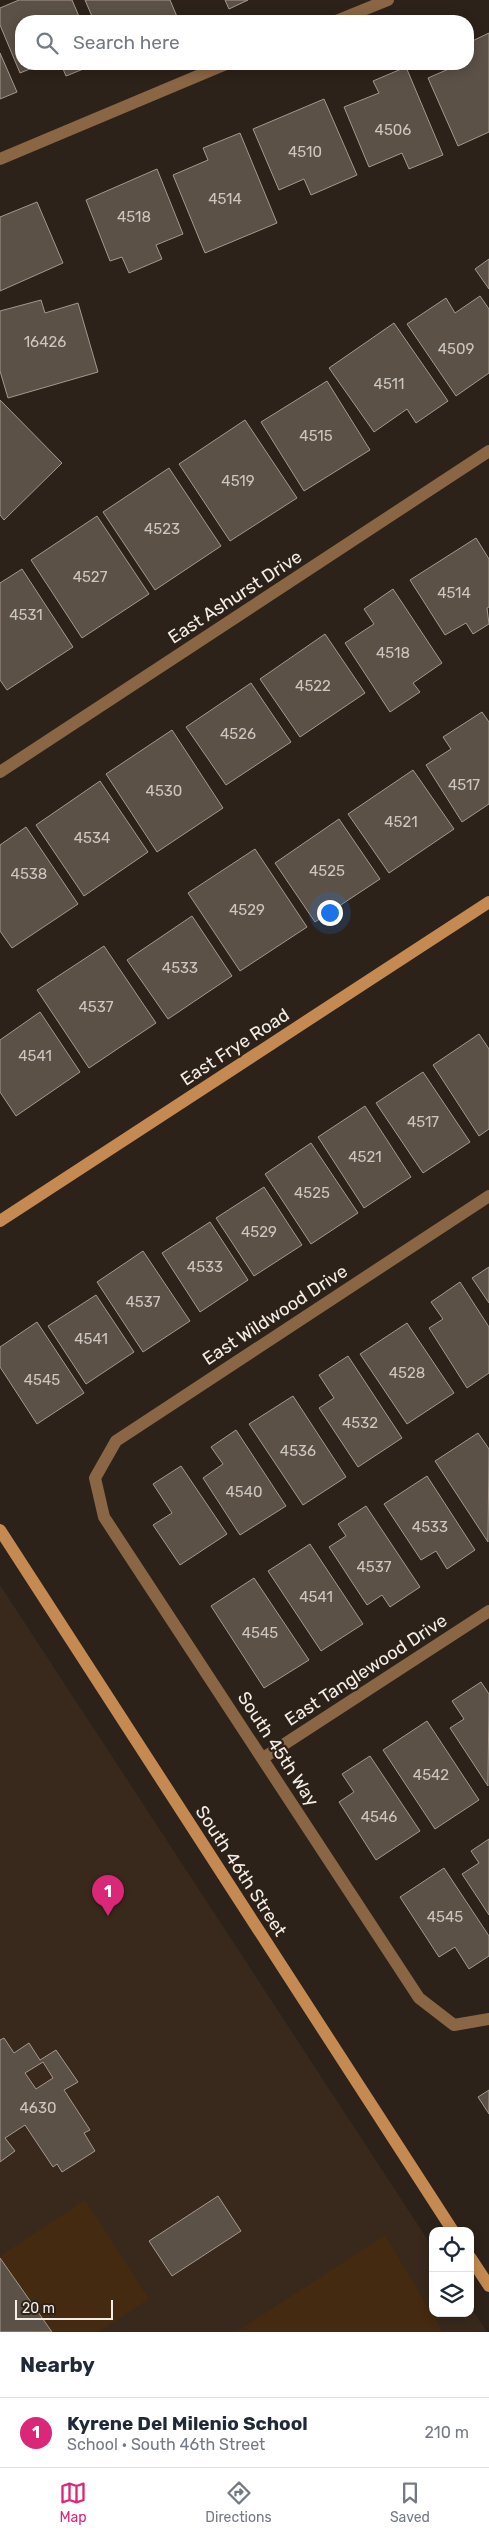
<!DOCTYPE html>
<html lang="en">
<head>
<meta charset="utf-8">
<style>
	body { margin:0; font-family:Rubik,sans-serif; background:#f6f6f7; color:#1f2937 }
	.controls { position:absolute; right:15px; bottom:15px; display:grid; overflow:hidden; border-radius:10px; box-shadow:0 2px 12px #0003 }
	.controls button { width:45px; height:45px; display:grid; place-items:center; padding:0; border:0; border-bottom:1px solid #e0e1e3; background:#fff; color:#1f2937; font:25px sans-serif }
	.scale { position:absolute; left:15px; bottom:12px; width:98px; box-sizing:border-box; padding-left:5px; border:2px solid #f3ede7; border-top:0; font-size:14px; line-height:18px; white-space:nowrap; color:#f3ede7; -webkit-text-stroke:4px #2c2219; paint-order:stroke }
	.you { position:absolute; left:329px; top:912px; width:18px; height:18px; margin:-12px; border:4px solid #fff; border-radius:50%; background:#1a73e8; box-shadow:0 0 0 8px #1a73e833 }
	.badge { display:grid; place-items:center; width:32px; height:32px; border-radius:50%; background:#db2777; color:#fff; font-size:16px; font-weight:700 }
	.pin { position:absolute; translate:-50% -41px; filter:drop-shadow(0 1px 2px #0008) }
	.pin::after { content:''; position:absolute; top:26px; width:18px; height:15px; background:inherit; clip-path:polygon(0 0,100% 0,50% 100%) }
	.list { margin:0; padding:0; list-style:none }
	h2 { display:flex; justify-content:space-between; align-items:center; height:65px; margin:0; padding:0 20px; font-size:21px }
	h2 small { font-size:16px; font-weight:400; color:#747a83 }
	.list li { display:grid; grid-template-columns:32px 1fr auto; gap:15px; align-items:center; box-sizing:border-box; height:70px; padding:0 20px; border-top:1px solid #e0e1e3 }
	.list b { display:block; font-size:19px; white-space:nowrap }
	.list p { margin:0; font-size:16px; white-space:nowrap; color:#747a83 }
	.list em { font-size:16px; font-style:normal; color:#747a83 }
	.icon { flex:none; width:28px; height:28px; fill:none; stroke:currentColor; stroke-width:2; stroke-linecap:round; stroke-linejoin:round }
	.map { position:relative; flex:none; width:489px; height:2332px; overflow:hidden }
	.search { position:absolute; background:#fff; box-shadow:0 2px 12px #0003; left:15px; right:15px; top:15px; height:55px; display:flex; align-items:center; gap:12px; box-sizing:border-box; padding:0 18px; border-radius:20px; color:#747a83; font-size:19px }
	.sheet { height:135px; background:#fff }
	nav { display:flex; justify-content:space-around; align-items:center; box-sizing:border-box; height:70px; border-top:1px solid #e0e1e3; background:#fff; font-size:14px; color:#747a83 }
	nav a { display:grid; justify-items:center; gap:2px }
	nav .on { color:#db2777 }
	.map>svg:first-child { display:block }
	.built { fill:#38291c }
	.green { fill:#442a10 }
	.building { fill:#5c5147; stroke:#a5988d; fill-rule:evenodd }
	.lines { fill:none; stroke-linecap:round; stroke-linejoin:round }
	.street { stroke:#8a6644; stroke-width:12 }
	.secondary { stroke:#c58a52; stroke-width:12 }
	.labels { text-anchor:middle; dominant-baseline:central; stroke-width:4.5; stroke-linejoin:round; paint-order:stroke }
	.number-label { font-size:15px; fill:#cdc6bf }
	.street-label { font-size:18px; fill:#f3ede7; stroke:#2c2219 }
</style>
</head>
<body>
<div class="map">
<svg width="489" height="2332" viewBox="0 0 489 2332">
	<rect width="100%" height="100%" fill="#2c2219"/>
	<path class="built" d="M0 1585 433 2248V2313H470V2306L487 2332H0Z"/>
	<g class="green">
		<path d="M85 2200 149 2299 98 2332H0V2256Z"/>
		<path d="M385 2235 443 2332H236Z"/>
	</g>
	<g class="building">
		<path d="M19 0H72L81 21H21V64H42L20 73 0 25V8Z"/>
		<path d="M85 0H170L178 19 172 21H94Z"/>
		<path d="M225 0H248L229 9Z"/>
		<path d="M489 33V132L458 146 428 78 460 64H468L470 59 468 43Z"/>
		<path d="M0 53 17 92 0 99Z"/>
		<path d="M61 64H96L66 76Z"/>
		<path d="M406 67 443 155 409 169 402 153 369 167 344 107 379 93 373 81Z"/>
		<path d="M324 99 357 175 311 195 304 179 279 190 253 129Z"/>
		<path d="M240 133 277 223 205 253 173 175 208 160 203 148Z"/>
		<path d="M157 169 183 234 156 245 162 259 129 273 122 257 110 261 86 200Z"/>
		<path d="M37 202 63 263 0 291V217Z"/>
		<path d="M489 259V289L475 269Z"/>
		<path d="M480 296 489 309V373L456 396 407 324 446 298 455 313Z"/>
		<path d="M41 300 45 313 78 303 98 372 8 398 0 371V311Z"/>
		<path d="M394 323 448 401 416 423 407 409 374 432 329 368Z"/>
		<path d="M327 381 370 450 304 491 261 422Z"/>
		<path d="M0 400 62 463 4 520 0 515Z"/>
		<path d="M245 420 297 498 230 541 179 464Z"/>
		<path d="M169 468 221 546 155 590 103 512Z"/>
		<path d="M97 516 149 594 82 638 31 560Z"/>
		<path d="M476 538 489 559V607L487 608 489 624 473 634 466 623 445 635 410 580Z"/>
		<path d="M22 569 73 647 7 690 0 680V583Z"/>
		<path d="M393 589 442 663 413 683 420 692 390 712 345 643 374 624 364 609Z"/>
		<path d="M325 634 365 693 300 737 260 679Z"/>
		<path d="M251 683 291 742 226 785 186 727Z"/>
		<path d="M482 712 489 722V804L462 822 426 765 451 749 443 737Z"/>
		<path d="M172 730 223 808 157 852 106 774Z"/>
		<path d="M413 770 454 829 389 873 348 814Z"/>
		<path d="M100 781 148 852 84 896 36 825Z"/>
		<path d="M339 819 380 879 315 922 275 863Z"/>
		<path d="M26 827 78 904 12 948 0 931V845Z"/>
		<path d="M255 849 307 927 240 971 188 893Z"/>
		<path d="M192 916 232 976 168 1019 127 960Z"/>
		<path d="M104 946 156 1023 89 1068 37 990Z"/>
		<path d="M40 1012 80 1072 16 1116 0 1092V1040Z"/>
		<path d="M479 1034 489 1049V1129L479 1136 433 1065Z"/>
		<path d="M423 1072 470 1142 423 1173 376 1103Z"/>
		<path d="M365 1106 411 1177 364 1208 318 1137Z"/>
		<path d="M311 1143 358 1213 311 1244 265 1174Z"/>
		<path d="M264 1187 302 1245 254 1276 216 1218Z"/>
		<path d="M210 1222 248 1280 200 1312 162 1253Z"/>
		<path d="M143 1251 190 1321 143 1352 97 1282Z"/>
		<path d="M489 1267V1303L472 1278Z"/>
		<path d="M460 1282 489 1327V1373L467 1388 429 1328 443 1319 431 1302Z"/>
		<path d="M96 1295 134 1352 86 1384 48 1326Z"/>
		<path d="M37 1322 84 1393 37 1424 0 1367V1347Z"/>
		<path d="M407 1323 454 1393 407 1424 360 1354Z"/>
		<path d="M348 1356 402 1438 358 1467 319 1408 334 1398 319 1375Z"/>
		<path d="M293 1396 346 1477 303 1505 249 1424Z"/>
		<path d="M236 1430 286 1506 240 1535 203 1478 223 1464 211 1447Z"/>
		<path d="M478 1433 489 1449 488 1542 435 1461Z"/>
		<path d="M181 1466 227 1534 180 1565 153 1525 172 1513 153 1484Z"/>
		<path d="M427 1476 475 1550 447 1569 436 1551 421 1560 384 1504Z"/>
		<path d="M366 1506 420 1587 390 1607 382 1595 367 1605 329 1547 346 1536 338 1524Z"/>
		<path d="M310 1544 363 1624 321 1651 268 1571Z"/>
		<path d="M254 1578 309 1660 264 1688 211 1606Z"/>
		<path d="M481 1682 489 1694 488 1786 450 1728 464 1719 452 1701Z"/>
		<path d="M427 1721 479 1800 435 1829 383 1750Z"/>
		<path d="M370 1756 420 1831 376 1860 339 1802 354 1792 342 1774Z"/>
		<path d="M489 1839V1915L462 1874 479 1863 471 1851Z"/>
		<path d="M444 1868 489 1936V1956L469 1969 455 1947 439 1957 400 1897Z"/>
		<path d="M4 2038 14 2053 29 2043 40 2060 56 2050 78 2082 64 2090 90 2130 84 2133 95 2151 62 2172 57 2164 53 2167 25 2125 5 2138 15 2151 0 2162V2040ZM43 2062 53 2078 36 2089 25 2073Z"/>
		<path d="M489 2090V2114L478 2097Z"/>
		<path d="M218 2196 241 2231 172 2276 149 2241Z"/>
		<path d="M0 2258 52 2332H0Z"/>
	</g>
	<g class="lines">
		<g class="street">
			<path d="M336 21 388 0"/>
			<path d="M0 159 226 64"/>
			<path d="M0 772 489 451"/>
			<path d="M489 1196 116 1441 95 1478 104 1517 419 1998 454 2025 489 2019"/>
			<path d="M263 1758 489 1611"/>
		</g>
		<g class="secondary">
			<path d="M0 1221 489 902"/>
			<path d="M0 1530 453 2231"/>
			<path d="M470 2257 489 2286"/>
		</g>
	</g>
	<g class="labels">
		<g class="number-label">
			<text x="393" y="130">4506</text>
			<text x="305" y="152">4510</text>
			<text x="225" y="199">4514</text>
			<text x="134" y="217">4518</text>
			<text x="45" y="342">16426</text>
			<text x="456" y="349">4509</text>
			<text x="389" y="384">4511</text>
			<text x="316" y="436">4515</text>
			<text x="238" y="481">4519</text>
			<text x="162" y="529">4523</text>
			<text x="90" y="577">4527</text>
			<text x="454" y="593">4514</text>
			<text x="26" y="615">4531</text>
			<text x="393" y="653">4518</text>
			<text x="313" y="686">4522</text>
			<text x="238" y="734">4526</text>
			<text x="464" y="785">4517</text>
			<text x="164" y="791">4530</text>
			<text x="401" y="822">4521</text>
			<text x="92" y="838">4534</text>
			<text x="327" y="871">4525</text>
			<text x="29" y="874">4538</text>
			<text x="247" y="910">4529</text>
			<text x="180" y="968">4533</text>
			<text x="96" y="1007">4537</text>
			<text x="35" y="1056">4541</text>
			<text x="423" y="1122">4517</text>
			<text x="365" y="1157">4521</text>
			<text x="312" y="1193">4525</text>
			<text x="259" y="1232">4529</text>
			<text x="205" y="1267">4533</text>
			<text x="143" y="1302">4537</text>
			<text x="91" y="1339">4541</text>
			<text x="407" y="1373">4528</text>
			<text x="42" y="1380">4545</text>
			<text x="360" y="1423">4532</text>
			<text x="298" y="1451">4536</text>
			<text x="244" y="1492">4540</text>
			<text x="430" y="1527">4533</text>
			<text x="374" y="1567">4537</text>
			<text x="316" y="1597">4541</text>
			<text x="260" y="1633">4545</text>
			<text x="431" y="1775">4542</text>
			<text x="379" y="1817">4546</text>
			<text x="445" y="1917">4545</text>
			<text x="38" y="2108">4630</text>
		</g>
		<g class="street-label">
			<text transform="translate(235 597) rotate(-33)">East Ashurst Drive</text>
			<text transform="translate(235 1047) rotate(-33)">East Frye Road</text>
			<text transform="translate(275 1315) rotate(-33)">East Wildwood Drive</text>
			<text transform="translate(366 1670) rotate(-33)">East Tanglewood Drive</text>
			<text transform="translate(278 1749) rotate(57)">South 45th Way</text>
			<text transform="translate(241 1871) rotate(57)">South 46th Street</text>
		</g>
	</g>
</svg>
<div class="controls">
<button><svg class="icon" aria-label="locate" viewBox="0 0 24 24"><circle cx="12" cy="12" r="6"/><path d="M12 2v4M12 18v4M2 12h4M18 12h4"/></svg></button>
<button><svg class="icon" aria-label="layers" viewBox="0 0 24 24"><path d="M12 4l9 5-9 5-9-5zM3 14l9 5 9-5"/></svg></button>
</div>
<div class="scale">20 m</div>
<div class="you"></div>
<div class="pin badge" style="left:108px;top:1916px">1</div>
<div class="search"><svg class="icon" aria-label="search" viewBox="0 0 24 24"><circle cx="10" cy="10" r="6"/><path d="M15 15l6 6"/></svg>Search here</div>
</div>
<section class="sheet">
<h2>Nearby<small></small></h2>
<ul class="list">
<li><span class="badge">1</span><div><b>Kyrene Del Milenio School</b><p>School · South 46th Street</p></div><em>210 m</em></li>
</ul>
</section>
<nav>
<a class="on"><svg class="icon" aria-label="map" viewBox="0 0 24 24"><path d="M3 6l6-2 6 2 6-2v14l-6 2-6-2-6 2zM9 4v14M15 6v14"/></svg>Map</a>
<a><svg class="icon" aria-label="directions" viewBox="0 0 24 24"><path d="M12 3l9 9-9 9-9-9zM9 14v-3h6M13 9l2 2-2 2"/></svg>Directions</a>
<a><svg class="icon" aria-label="saved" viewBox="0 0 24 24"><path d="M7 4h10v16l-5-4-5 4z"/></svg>Saved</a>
</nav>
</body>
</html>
